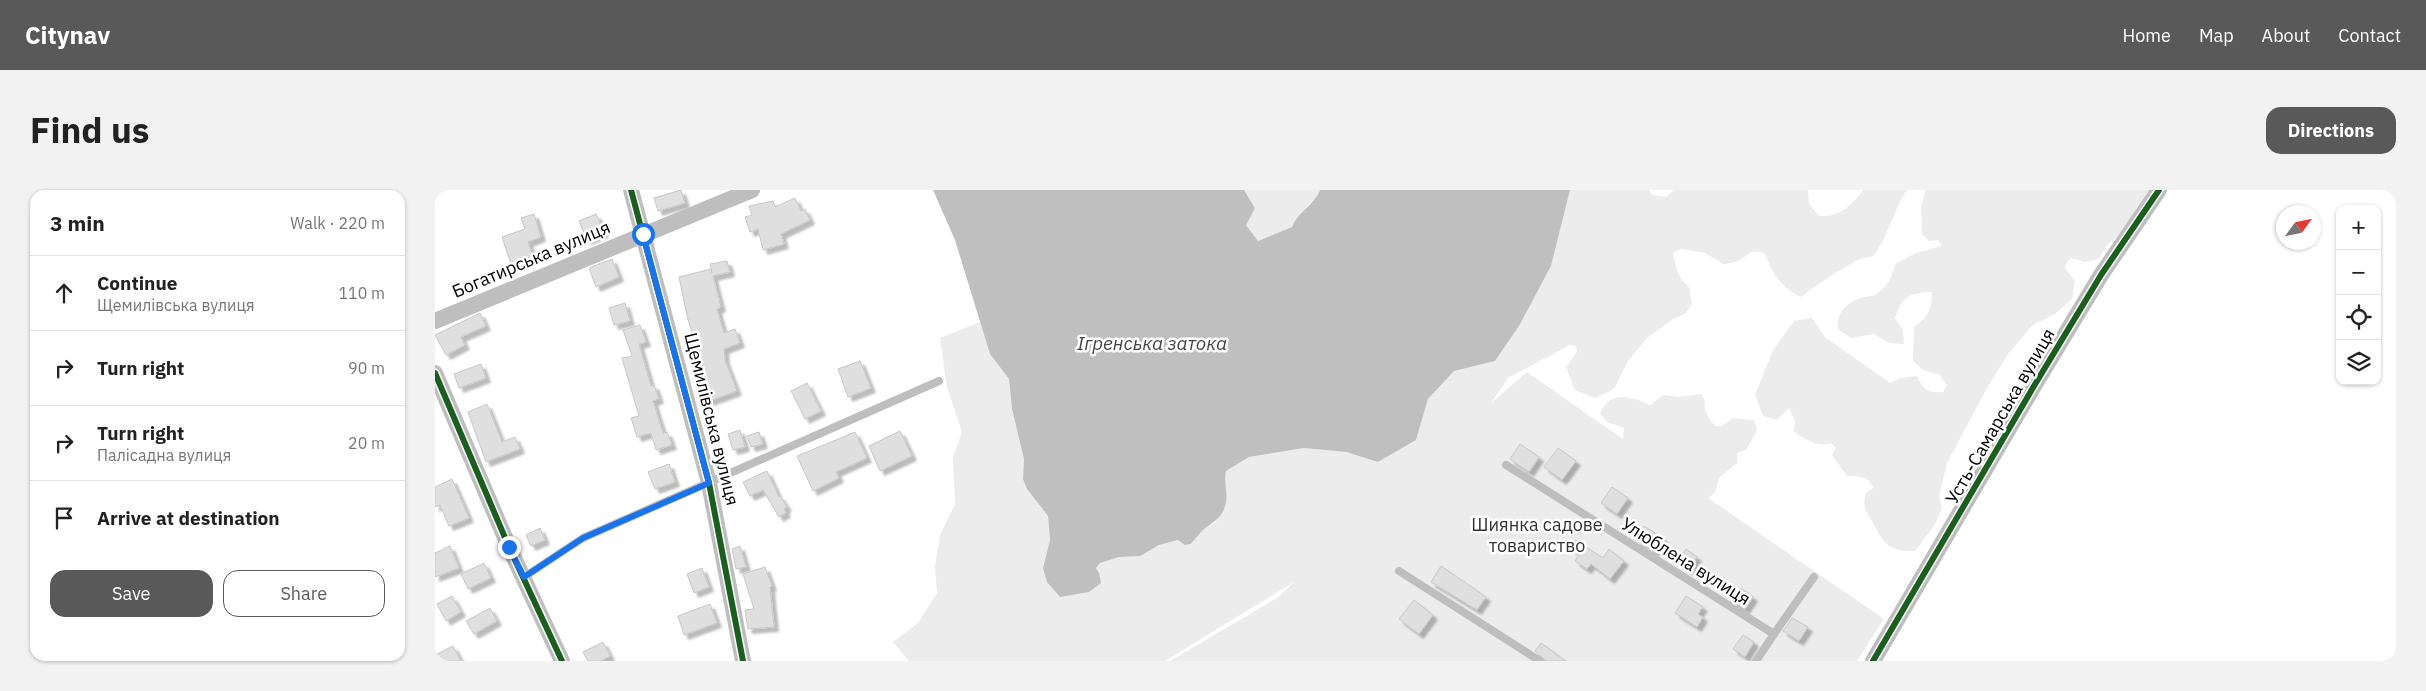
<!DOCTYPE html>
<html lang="en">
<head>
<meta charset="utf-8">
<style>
	body { margin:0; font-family:"IBM Plex Sans",sans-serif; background:#f2f2f2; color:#222 }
	.controls { position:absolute; right:15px; top:15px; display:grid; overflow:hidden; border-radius:10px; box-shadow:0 1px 4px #0004 }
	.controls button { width:45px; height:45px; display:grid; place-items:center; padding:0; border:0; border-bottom:1px solid #e0e0e0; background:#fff; color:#222; font:25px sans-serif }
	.compass { position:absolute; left:1841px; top:15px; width:45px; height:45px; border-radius:50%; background:#fff; box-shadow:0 1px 4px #0004; rotate:57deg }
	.stop { position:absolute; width:15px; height:15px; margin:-11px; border:4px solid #1a73e8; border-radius:50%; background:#fff }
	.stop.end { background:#1a73e8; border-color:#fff; box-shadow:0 1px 5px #0008 }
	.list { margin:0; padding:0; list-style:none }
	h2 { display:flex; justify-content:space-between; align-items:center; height:65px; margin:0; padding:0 20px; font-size:21px }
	h2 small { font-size:16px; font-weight:400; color:#767676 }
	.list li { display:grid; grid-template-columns:32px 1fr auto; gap:15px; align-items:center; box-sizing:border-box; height:75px; padding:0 20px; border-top:1px solid #e0e0e0 }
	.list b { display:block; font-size:19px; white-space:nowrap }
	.list p { margin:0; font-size:16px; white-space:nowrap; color:#767676 }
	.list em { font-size:16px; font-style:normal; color:#767676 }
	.actions { display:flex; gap:10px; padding:15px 20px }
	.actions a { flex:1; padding:11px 0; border:1px solid #595959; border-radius:15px; text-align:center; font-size:18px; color:#595959 }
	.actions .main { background:#595959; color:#fff }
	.icon { flex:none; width:28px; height:28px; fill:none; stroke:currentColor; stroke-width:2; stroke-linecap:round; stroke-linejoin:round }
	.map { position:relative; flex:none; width:1961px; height:471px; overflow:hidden; border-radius:15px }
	header { display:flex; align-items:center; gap:30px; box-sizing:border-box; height:70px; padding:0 25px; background:#595959; color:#fff }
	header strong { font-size:24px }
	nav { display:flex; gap:28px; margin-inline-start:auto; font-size:18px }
	.intro { display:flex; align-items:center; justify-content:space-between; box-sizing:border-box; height:120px; padding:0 30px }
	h1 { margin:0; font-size:35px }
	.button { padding:12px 22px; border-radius:15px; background:#595959; color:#fff; font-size:18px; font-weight:700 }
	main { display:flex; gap:30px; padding:0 30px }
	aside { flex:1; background:#fff; border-radius:15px; box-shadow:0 1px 4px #0004 }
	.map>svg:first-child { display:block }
	.green { fill:#ececec }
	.water { fill:#bfbfbf }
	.building { fill:#dfdfdf; stroke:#c7c7c7; filter:url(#shadow) }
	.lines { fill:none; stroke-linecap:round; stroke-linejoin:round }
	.lane { stroke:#bebebe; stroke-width:8 }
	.street { stroke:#bebebe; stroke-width:16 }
	.cycleway-casing { stroke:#fff; stroke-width:9 }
	.cycleway { stroke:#1b5e20; stroke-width:6 }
	.route { stroke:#1a73e8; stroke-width:6 }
	.labels { text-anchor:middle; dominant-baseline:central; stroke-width:5; stroke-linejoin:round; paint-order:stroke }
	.street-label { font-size:18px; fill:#000; stroke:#fff }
	.park-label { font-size:18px; fill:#333; stroke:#fff }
	.water-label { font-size:19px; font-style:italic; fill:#444; stroke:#fff }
</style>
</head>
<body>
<header>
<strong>Citynav</strong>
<nav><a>Home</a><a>Map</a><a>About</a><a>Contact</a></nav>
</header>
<div class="intro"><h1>Find us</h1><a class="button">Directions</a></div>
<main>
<aside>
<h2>3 min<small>Walk · 220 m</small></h2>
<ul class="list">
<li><svg class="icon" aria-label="ahead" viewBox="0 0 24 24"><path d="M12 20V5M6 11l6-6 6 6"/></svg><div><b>Continue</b><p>Щемилівська вулиця</p></div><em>110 m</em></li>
<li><svg class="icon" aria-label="right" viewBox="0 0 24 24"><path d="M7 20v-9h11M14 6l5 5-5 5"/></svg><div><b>Turn right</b></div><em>90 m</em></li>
<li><svg class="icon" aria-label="right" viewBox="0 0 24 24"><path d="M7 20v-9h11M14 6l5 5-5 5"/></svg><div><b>Turn right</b><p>Палісадна вулиця</p></div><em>20 m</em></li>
<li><svg class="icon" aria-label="arrive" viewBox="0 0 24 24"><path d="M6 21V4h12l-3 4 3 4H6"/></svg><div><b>Arrive at destination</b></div></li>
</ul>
<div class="actions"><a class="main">Save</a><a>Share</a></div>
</aside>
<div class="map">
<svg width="1961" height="471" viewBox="0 0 1961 471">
	<defs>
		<filter id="shadow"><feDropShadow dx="4.5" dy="4.5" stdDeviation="1" flood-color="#0004"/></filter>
	</defs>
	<rect width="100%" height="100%" fill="#fff"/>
	<g class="green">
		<path d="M809 0H885L882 8 874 14 857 37 822 51 811 34 820 18Z"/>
		<path d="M1135 0H1214L1217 5 1231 7 1239 0H1373L1374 14 1384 26C1405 27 1416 16 1428 0H1472C1462 14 1447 58 1439 65 1434 68 1426 68 1421 71 1403 81 1382 94 1366 107 1346 97 1338 85 1330 64 1313 58 1317 64 1304 70 1300 73 1293 73 1288 74L1270 63 1246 59 1238 63 1242 81 1247 90 1254 97 1257 114 1250 124 1238 129 1212 148 1193 171 1179 199 1160 208 1140 200 1131 177 1142 162 1141 156 1135 155 1073 188 1056 213 1092 182 1188 249 1189 238 1172 232 1165 223C1175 200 1197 206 1215 215L1228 205 1244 207 1266 204 1270 210C1268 221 1274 228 1280 236H1287L1298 228 1319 230 1322 240 1311 260 1302 263V273L1284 288 1280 303 1273 308 1449 429 1422 471H735L842 408 859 392 730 471H474L458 452 483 433 502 403 500 377 505 345 520 314 518 267 527 242 512 197 505 148 545 132 555 164 574 189 577 219 589 269 588 289 592 299 613 326 615 350 608 378 662 381 660 378 665 373 684 367 705 366 724 355 744 350 750 355 756 354 769 339 781 332 791 301 789 290 791 281 814 267 869 258 911 262 943 272 981 250 993 209 1019 181 1060 171 1084 136 1116 76Z"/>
		<path d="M1491 0H1714L1690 41 1672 55 1664 69 1650 72 1636 68 1632 72 1630 78 1640 91 1637 109 1620 124 1598 135 1573 164 1552 198 1512 273 1504 306 1507 318 1499 336 1480 361C1455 361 1449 355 1438 333 1431 320 1427 319 1431 303L1438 298C1435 285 1423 287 1412 286L1397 265 1401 258 1396 253C1382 258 1371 249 1359 242L1360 231 1354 218 1342 230 1328 226 1320 205 1338 160 1359 131 1377 128 1390 147 1455 193 1465 188 1482 186C1488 200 1493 203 1508 202L1512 195 1505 185 1488 180 1478 171 1479 137C1493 127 1497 119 1497 102 1474 103 1468 106 1460 128L1468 140 1469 154 1454 153 1439 144 1416 148 1403 139C1401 123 1410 114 1425 108 1430 106 1436 107 1440 105 1453 97 1457 86 1461 73L1481 63 1507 56 1503 50 1494 51 1487 44 1486 15Z"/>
	</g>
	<path class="water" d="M498 0H809L820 18 811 35 823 51 857 37C863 22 880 14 885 0H1135L1116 76 1084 136 1060 171 1019 181 993 209 981 250 943 272 911 262 869 258 814 267 791 281C788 293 794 304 790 316 787 328 778 332 769 339 765 343 760 349 756 354L750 355 743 350 724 355 705 366 684 367 665 373 661 378 664 383 666 393 654 402 625 407 612 392 608 378 615 350 613 326 592 299 588 289 589 269 577 219 574 189 555 164 520 50Z"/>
	<g class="building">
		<path d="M246 0 250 13 223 21 219 8Z"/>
		<path d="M360 8 366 21 370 19 375 30 346 44 349 54 328 60 323 39 315 42 310 27 317 25 314 16 338 11 340 17Z"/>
		<path d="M99 24 106 47 93 52 98 66 76 74 67 47 90 39 86 28Z"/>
		<path d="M161 24 169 43 152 50 144 31Z"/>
		<path d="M177 69 184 87 161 97 154 78Z"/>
		<path d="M292 71 295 82 278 86 286 117 282 119 289 143 300 139 305 153 289 159 290 170 302 201 274 211 269 196 273 195 252 126 244 87 276 79 277 83 275 74Z"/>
		<path d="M190 113 195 131 179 135 174 118Z"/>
		<path d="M45 123 51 136 26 147 30 155 11 165 0 145Z"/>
		<path d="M205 135 211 152 204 154 216 196 219 195 224 209 218 211 228 243 232 242 237 255 221 260 216 243 202 247 196 228 204 226 187 168 197 166 188 140Z"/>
		<path d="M425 171 436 198 413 207 403 179Z"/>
		<path d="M46 174 51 188 24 198 19 184Z"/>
		<path d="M372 193 386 221 370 229 356 201Z"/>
		<path d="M52 214 67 252 80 247 85 259 51 272 33 222Z"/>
		<path d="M305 240 310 257 298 260 293 244Z"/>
		<path d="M465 241 477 266 445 281 434 256Z"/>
		<path d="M324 242 328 254 316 257 312 246Z"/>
		<path d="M420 242 432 268 401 282 404 288 378 301 362 266Z"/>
		<path d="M1085 254 1104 267 1094 282 1075 269Z"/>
		<path d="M1123 258 1141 271 1127 290 1109 277Z"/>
		<path d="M234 274 240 292 220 299 213 282Z"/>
		<path d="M332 281 344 307 345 306 352 317 349 319 351 323 344 327 328 300 315 306 308 292Z"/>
		<path d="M17 289 34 328 14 336 5 315 0 317V297Z"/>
		<path d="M1177 297 1193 308 1182 324 1166 313Z"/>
		<path d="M1209 336 1228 348 1219 362 1201 350Z"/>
		<path d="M105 338 110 350 96 356 91 345Z"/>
		<path d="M1140 350 1168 368 1174 359 1189 371 1175 389 1156 374 1152 379 1140 371 1144 364 1135 357Z"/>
		<path d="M15 356 24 378 0 387V363Z"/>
		<path d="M305 356 311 377 301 379 297 359Z"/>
		<path d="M1251 359 1262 367 1253 380 1242 372Z"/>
		<path d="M49 373 56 388 33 399 26 384Z"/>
		<path d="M1006 376 1051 407 1042 420 996 392Z"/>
		<path d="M330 377 337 396 335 397 339 437 313 439 310 420 319 419 308 384Z"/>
		<path d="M267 378 274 397 259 403 252 384Z"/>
		<path d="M1306 398 1318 407 1310 419 1297 411Z"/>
		<path d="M17 406 26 422 11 431 2 414Z"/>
		<path d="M1251 406 1268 417 1263 424 1268 427 1262 437 1240 423Z"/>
		<path d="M979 410 998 425 984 444 964 429Z"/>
		<path d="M275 414 282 433 249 445 243 426Z"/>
		<path d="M55 418 62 431 39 444 31 431Z"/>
		<path d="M1357 428 1373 437 1364 451 1348 441Z"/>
		<path d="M1308 445 1319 452 1310 467 1298 459Z"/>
		<path d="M168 452 175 466 166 471H153L148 462Z"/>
		<path d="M1106 453 1131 471H1111L1100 461Z"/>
		<path d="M18 456 26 471H0V465Z"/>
	</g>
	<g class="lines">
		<g class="lane">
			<path d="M1071 275 1339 444 1321 471"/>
			<path d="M964 381 1105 471"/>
			<path d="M89 387 148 348 504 191"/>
			<path d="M1339 444 1379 387"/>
		</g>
		<g class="street">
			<path d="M196 0 274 293 308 471"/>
			<path d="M0 131 317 0"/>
			<path d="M0 183 74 357 127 471"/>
			<path d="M1438 471 1599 196 1666 85 1724 0"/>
		</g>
		<defs>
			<g id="cycleway">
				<path d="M196 0 274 293 308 471"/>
				<path d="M0 183 74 357 127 471"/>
				<path d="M1438 471 1599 196 1666 85 1724 0"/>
			</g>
		</defs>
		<use href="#cycleway" class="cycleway-casing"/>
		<use href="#cycleway" class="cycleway"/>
	</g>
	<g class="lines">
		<path class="route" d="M74 357 89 387 148 348 274 293 208 44"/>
	</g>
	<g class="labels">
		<g class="street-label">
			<text transform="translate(96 69) rotate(-23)">Богатирська вулиця</text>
			<text transform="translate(1565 226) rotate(-60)">Усть-Самарська вулиця</text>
			<text transform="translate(277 229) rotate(76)">Щемилівська вулиця</text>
			<text transform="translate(1251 371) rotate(32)">Улюблена вулиця</text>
		</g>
		<g class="park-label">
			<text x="1102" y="334">Шиянка садове<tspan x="1102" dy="21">товариство</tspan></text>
		</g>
		<g class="water-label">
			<text x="717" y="153">Ігренська затока</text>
		</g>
	</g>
</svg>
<div class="controls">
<button>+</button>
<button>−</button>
<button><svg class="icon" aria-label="locate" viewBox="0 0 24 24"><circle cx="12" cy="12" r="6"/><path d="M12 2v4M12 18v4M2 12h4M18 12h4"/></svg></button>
<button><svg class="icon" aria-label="layers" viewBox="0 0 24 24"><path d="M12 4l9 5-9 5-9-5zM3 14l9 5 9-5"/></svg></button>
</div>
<svg class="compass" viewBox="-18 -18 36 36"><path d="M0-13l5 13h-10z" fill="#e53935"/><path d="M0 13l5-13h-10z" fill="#767676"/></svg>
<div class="stop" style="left:208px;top:44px"></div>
<div class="stop end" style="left:74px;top:357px"></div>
</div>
</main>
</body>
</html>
